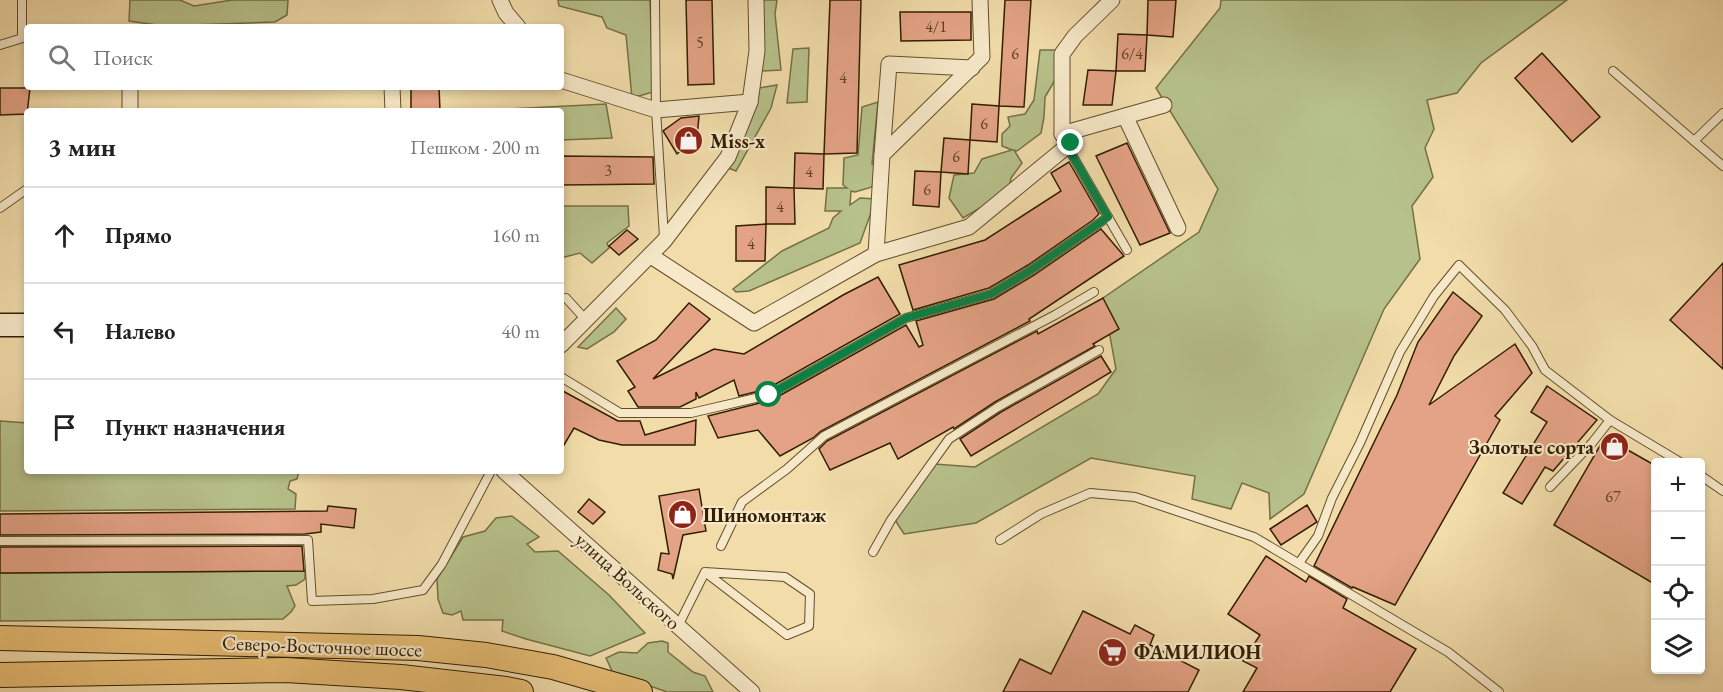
<!DOCTYPE html>
<html lang="ru">
<head>
<meta charset="utf-8">
<style>
	body { margin:0; font-family:"EB Garamond",serif; background:#f6f6f6; color:#222 }
	.controls { position:absolute; right:18px; bottom:18px; display:grid; overflow:hidden; border-radius:6px; box-shadow:0 3px 9px #0003 }
	.controls button { width:54px; height:54px; display:grid; place-items:center; padding:0; border:0; border-bottom:2px solid #e0e0e0; background:#fff; color:#222; font:30px sans-serif }
	.stop { position:absolute; width:18px; height:18px; margin:-14px; border:4px solid #0b8043; border-radius:50%; background:#fff }
	.stop.end { background:#0b8043; border-color:#fff; box-shadow:0 2px 6px #0008 }
	.list { margin:0; padding:0; list-style:none }
	h2 { display:flex; justify-content:space-between; align-items:center; height:78px; margin:0; padding:0 24px; font-size:26px }
	h2 small { font-size:20px; font-weight:400; color:#767676 }
	.list li { display:grid; grid-template-columns:39px 1fr auto; gap:18px; align-items:center; box-sizing:border-box; height:96px; padding:0 24px; border-top:2px solid #e0e0e0 }
	.list b { display:block; font-size:22px; white-space:nowrap }
	.list em { font-size:20px; font-style:normal; color:#767676 }
	.icon { flex:none; width:33px; height:33px; fill:none; stroke:currentColor; stroke-width:2; stroke-linecap:round; stroke-linejoin:round }
	.map { position:relative; flex:none; width:1723px; height:692px; overflow:hidden }
	.search { position:absolute; background:#fff; box-shadow:0 3px 9px #0003; left:24px; top:24px; width:540px; height:66px; display:flex; align-items:center; gap:15px; box-sizing:border-box; padding:0 21px; border-radius:6px; color:#767676; font-size:22px }
	.panel { position:absolute; background:#fff; box-shadow:0 3px 9px #0003; left:24px; top:108px; width:540px; height:366px; border-radius:6px }
	.map>svg:first-child { display:block }
	.green { fill:#b7c18b; stroke:#747046; stroke-width:1.5 }
	.building { fill:#e4a386; stroke:#321e00; stroke-width:1.5 }
	.lines { fill:none; stroke-linecap:round; stroke-linejoin:round }
	.service-casing { stroke:#624e2a; stroke-width:10 }
	.minor-casing { stroke:#624e2a; stroke-width:17 }
	.secondary-casing { stroke:#321e00; stroke-width:25 }
	.primary-casing { stroke:#321e00; stroke-width:26 }
	.service { stroke:#f6e8c8; stroke-width:8 }
	.minor { stroke:#f6e8c8; stroke-width:15 }
	.secondary { stroke:#f6e8c8; stroke-width:22 }
	.primary { stroke:#e8be75; stroke-width:24 }
	.route { stroke:#0b8043; stroke-width:8 }
	.labels { text-anchor:middle; dominant-baseline:central; stroke-width:4.5; stroke-linejoin:round; paint-order:stroke }
	.number-label { font-size:16px; fill:#5e3f22 }
	.poi-label { font-size:20px; font-weight:bold; fill:#321e00; stroke:#f6e8c8; text-anchor:start }
	.street-label { font-size:20px; fill:#321e00; stroke:#f6e8c8 }
</style>
</head>
<body>
<div class="map">
<svg width="1723" height="692" viewBox="0 0 1723 692">
	<rect width="100%" height="100%" fill="#f1dcaa"/>
	<filter id="stains"><feTurbulence type="fractalNoise" baseFrequency=".00333" numOctaves="4"/><feColorMatrix values="0 0 0 0 .2 0 0 0 0 .09 0 0 0 0 .02 0 0 0 .5 -.17"/></filter>
	<radialGradient id="worn" r=".72"><stop offset=".6" stop-color="#630" stop-opacity="0"/><stop offset="1" stop-color="#630" stop-opacity=".3"/></radialGradient>
	<g class="green">
		<path d="M130 0H180L194 6 232 0H288L287 15 275 22 164 26 129 21Z"/>
		<path d="M558 0H650L653 92 632 98 626 35 607 28 602 17 559 6Z"/>
		<path d="M761 0H777L775 14 781 70 760 71Z"/>
		<path d="M1221 0H1567L1481 63 1457 93 1427 100 1434 129 1425 148 1433 177 1412 206 1420 259 1384 309 1304 494 1270 519 1269 493 1242 483 1231 509 1192 499 1195 476 1091 458 976 523 904 534 895 520 934 464 975 467 1098 394 1116 369 1103 298 1199 232 1218 189 1156 88 1220 8Z"/>
		<path d="M809 48 807 102 787 103 793 49Z"/>
		<path d="M1040 50H1056L1058 75 1045 97 1044 117 1041 133 1017 151 1014 150 1022 163 1011 178 1009 191 963 218 949 198 954 175 974 173 982 159 1012 150 1002 146V134L1010 126 1008 117 1025 114 1034 100Z"/>
		<path d="M777 85 771 108 736 171 726 167 759 88Z"/>
		<path d="M878 102 872 164 877 166 872 187 855 192 851 191 850 205 860 198 876 199 860 243 749 291 736 292 733 289 782 251 829 228 833 218 841 211H825L827 188H847L843 185 844 158 858 155 862 107Z"/>
		<path d="M606 104 612 138 561 140V111H472Z"/>
		<path d="M561 206H628L629 226 607 243 609 248 592 263 580 253 561 258Z"/>
		<path d="M616 308 626 319 614 332 587 349 578 347Z"/>
		<path d="M0 421 27 423V471H299L297 479 290 481 288 489 296 494 295 509 0 511Z"/>
		<path d="M512 516 539 537 527 544 535 552 558 551 609 595 645 633 590 656 526 639 502 631 503 620H463L461 611 452 615 443 613 438 599 437 579 463 537 485 531 496 518Z"/>
		<path d="M305 571V579L296 585 287 586 295 606 291 612 283 619 0 621V573Z"/>
		<path d="M662 641 668 643V652L693 672 705 676 713 692H667L613 673 606 658 619 652 637 653 648 643Z"/>
	</g>
	<g class="building">
		<path d="M686 0H712L714 84 688 85Z"/>
		<path d="M830 0H861L857 153 824 154Z"/>
		<path d="M1005 0H1031L1024 107 999 106Z"/>
		<path d="M1148 0H1176L1173 37 1147 35Z"/>
		<path d="M900 12H971V40L901 41Z"/>
		<path d="M1118 34 1147 35 1145 71H1116Z"/>
		<path d="M1542 53 1600 117 1572 142 1515 78Z"/>
		<path d="M1088 70 1116 71 1112 105H1083Z"/>
		<path d="M411 87H439L440 111H411Z"/>
		<path d="M0 88H30L27 114 0 115Z"/>
		<path d="M972 104 999 106 997 142 970 140Z"/>
		<path d="M699 116 697 138 685 152 682 150 677 154 663 131 681 118Z"/>
		<path d="M944 138 970 140 968 174 941 172Z"/>
		<path d="M1127 143 1170 233 1140 245 1096 156Z"/>
		<path d="M795 153 824 154 823 189 794 188Z"/>
		<path d="M561 156 653 157 654 184 561 185Z"/>
		<path d="M1069 162 1099 214 1093 220 1028 265 989 288 913 310 899 265 985 240 1061 191 1051 173Z"/>
		<path d="M915 171 941 172 939 207 913 205Z"/>
		<path d="M766 187 794 188 795 224H766Z"/>
		<path d="M766 224 765 261H736V226Z"/>
		<path d="M1101 229 1124 256 1029 319 1030 321 821 431 813 438 780 456 758 430 718 438 708 416 772 400 906 325 919 347 923 345 916 321 994 299 1034 275Z"/>
		<path d="M627 230 638 239 619 255 609 246Z"/>
		<path d="M1723 263V369L1670 320Z"/>
		<path d="M878 277 900 314 767 389 739 396 734 380 699 398 696 392V399L680 407H638L628 391 635 387 617 361 656 340 689 303 710 319 653 379 714 349 744 354 843 295Z"/>
		<path d="M1453 292 1482 316 1454 356 1429 405 1515 344 1532 373 1495 416 1500 420 1395 605 1353 587 1352 588 1314 566 1397 395 1418 342Z"/>
		<path d="M1103 298 1119 329 1093 344 1095 346 995 402 954 429 953 427 898 459 890 443 830 470 819 449 827 441 1037 331 1038 334Z"/>
		<path d="M1101 356 1111 372 971 456 960 439 1001 412Z"/>
		<path d="M1547 386 1597 420 1553 471 1545 467 1522 504 1503 493 1547 422 1531 412Z"/>
		<path d="M561 390 618 421H640L645 435 696 420 695 445H622L599 440 574 428 561 450Z"/>
		<path d="M1605 437 1656 466V585L1554 525Z"/>
		<path d="M699 489 706 531 683 535 673 579 672 574 658 570 661 553 669 554 659 496Z"/>
		<path d="M589 499 605 512 593 524 578 512Z"/>
		<path d="M1307 505 1317 522 1281 545 1270 529Z"/>
		<path d="M328 506 356 509 354 528 321 524V532L305 534 0 535V514L327 511Z"/>
		<path d="M302 546 304 571 0 573V547Z"/>
		<path d="M1266 556 1306 582 1309 576 1347 599 1343 608 1416 649 1390 692H1243L1257 668 1243 661 1260 635 1228 614Z"/>
		<path d="M1083 611 1130 634 1135 625 1154 635 1150 645 1199 670 1188 692H1003L1020 659 1051 674Z"/>
	</g>
	<g class="lines">
		<defs>
			<g id="service">
				<path d="M655 0 656 110 664 237"/>
				<path d="M22 37V0"/>
				<path d="M0 45 26 37"/>
				<path d="M1613 71 1723 166"/>
				<path d="M1694 141 1723 113"/>
				<path d="M1067 146 1127 250"/>
				<path d="M0 208 27 189"/>
				<path d="M566 298 586 320"/>
				<path d="M561 377 620 413H691L769 395 906 318 991 294 1031 270 1108 217"/>
				<path d="M1700 475 1723 491"/>
				<path d="M1550 487 1592 443 1610 420"/>
				<path d="M1000 540 1041 514 1090 493 1135 497 1254 537 1448 652 1499 692"/>
				<path d="M0 541 308 540 312 601 373 599 423 590 442 564 491 471"/>
				<path d="M721 546 742 502 787 469 824 436 1055 315 1094 292"/>
				<path d="M873 552 891 520 949 439 998 407 1099 350"/>
				<path d="M1299 563 1318 536 1332 498 1360 443 1400 352 1434 296 1459 265 1505 310 1532 346 1545 370 1610 420 1680 462"/>
				<path d="M678 626 705 572 785 577 810 594 809 626 787 635 705 572"/>
			</g>
			<g id="minor">
				<path d="M500 0 506 13 518 27"/>
				<path d="M561 80 656 110 750 102"/>
				<path d="M130 87V111"/>
				<path d="M392 87 393 111"/>
				<path d="M1125 116 1178 228"/>
				<path d="M1062 134 1164 105"/>
				<path d="M882 155 889 64 972 68"/>
				<path d="M876 254 882 155 982 57 980 0"/>
				<path d="M651 256 754 323 876 254 969 227 1071 143 1062 134V54L1075 36 1112 0"/>
				<path d="M561 345 664 241 728 157 750 102 757 51 756 0"/>
				<path d="M504 471 752 692"/>
			</g>
			<path id="secondary" d="M0 325H27"/>
			<g id="primary">
				<path d="M0 638 418 648 486 655 553 667 640 692"/>
				<path d="M0 675 286 670 401 677 506 689 521 692"/>
			</g>
		</defs>
		<use href="#service" class="service-casing"/>
		<use href="#minor" class="minor-casing"/>
		<use href="#secondary" class="secondary-casing"/>
		<use href="#primary" class="primary-casing"/>
		<use href="#service" class="service"/>
		<use href="#minor" class="minor"/>
		<use href="#secondary" class="secondary"/>
		<use href="#primary" class="primary"/>
	</g>
	<g class="lines">
		<path class="route" d="M769 395 906 318 991 294 1031 270 1108 217 1067 146 1071 143"/>
	</g>
	<defs>
		<symbol id="shop-disc" viewBox="-11 -11 22 22"><circle r="9.5" fill="#8f2418" stroke="#f6e8c8"/><path d="M-5-2.5h2.3a2.7 3.5 0 0 1 5.4 0H5L5.5 6h-11ZM-1.5-2.5h3a1.5 2.3 0 0 0-3 0Z" fill="#fff"/></symbol>
		<symbol id="supermarket-disc" viewBox="-11 -11 22 22"><circle r="9.5" fill="#8f2418" stroke="#f6e8c8"/><path d="M-6-5.5h2.5l.6 2H6L4.5 2H-2.5L-4.4-4H-6ZM-1.5 3.2a1.3 1.3 0 1 0 .1 0ZM3 3.2a1.3 1.3 0 1 0 .1 0Z" fill="#fff"/></symbol>
	</defs>
	<g fill-rule="evenodd">
		<use href="#shop-disc" x="672" y="124" width="33" height="33"/>
		<use href="#shop-disc" x="1598" y="430" width="33" height="33"/>
		<use href="#shop-disc" x="666" y="498" width="33" height="33"/>
		<use href="#supermarket-disc" x="1096" y="636" width="33" height="33"/>
	</g>
	<g class="labels">
		<g class="number-label">
			<text x="936" y="26">4/1</text>
			<text x="700" y="42">5</text>
			<text x="1015" y="53">6</text>
			<text x="1132" y="53">6/4</text>
			<text x="843" y="77">4</text>
			<text x="984" y="123">6</text>
			<text x="956" y="156">6</text>
			<text x="608" y="170">3</text>
			<text x="809" y="171">4</text>
			<text x="927" y="189">6</text>
			<text x="780" y="206">4</text>
			<text x="751" y="243">4</text>
			<text x="1613" y="496">67</text>
		</g>
		<g class="poi-label">
			<text x="710" y="141">Miss-x</text>
			<text x="1594" y="447" text-anchor="end">Золотые сорта</text>
			<text x="703" y="515">Шиномонтаж</text>
			<text x="1134" y="652">ФАМИЛИОН</text>
		</g>
		<g class="street-label">
			<text transform="translate(628 581) rotate(42)">улица Вольского</text>
			<text transform="translate(322 646) rotate(2)">Северо-Восточное шоссе</text>
		</g>
	</g>
	<rect width="100%" height="100%" filter="url(#stains)"/>
	<rect width="100%" height="100%" fill="url(#worn)"/>
</svg>
<div class="controls">
<button>+</button>
<button>−</button>
<button><svg class="icon" aria-label="locate" viewBox="0 0 24 24"><circle cx="12" cy="12" r="6"/><path d="M12 2v4M12 18v4M2 12h4M18 12h4"/></svg></button>
<button><svg class="icon" aria-label="layers" viewBox="0 0 24 24"><path d="M12 4l9 5-9 5-9-5zM3 14l9 5 9-5"/></svg></button>
</div>
<div class="stop" style="left:769px;top:395px"></div>
<div class="stop end" style="left:1071px;top:143px"></div>
<div class="search"><svg class="icon" aria-label="search" viewBox="0 0 24 24"><circle cx="10" cy="10" r="6"/><path d="M15 15l6 6"/></svg>Поиск</div>
<section class="panel">
<h2>3 мин<small>Пешком · 200 m</small></h2>
<ul class="list">
<li><svg class="icon" aria-label="ahead" viewBox="0 0 24 24"><path d="M12 20V5M6 11l6-6 6 6"/></svg><div><b>Прямо</b></div><em>160 m</em></li>
<li><svg class="icon" aria-label="left" viewBox="0 0 24 24"><path d="M17 20v-9H6M10 6l-5 5 5 5"/></svg><div><b>Налево</b></div><em>40 m</em></li>
<li><svg class="icon" aria-label="arrive" viewBox="0 0 24 24"><path d="M6 21V4h12l-3 4 3 4H6"/></svg><div><b>Пункт назначения</b></div></li>
</ul>
</section>
</div>
</body>
</html>
